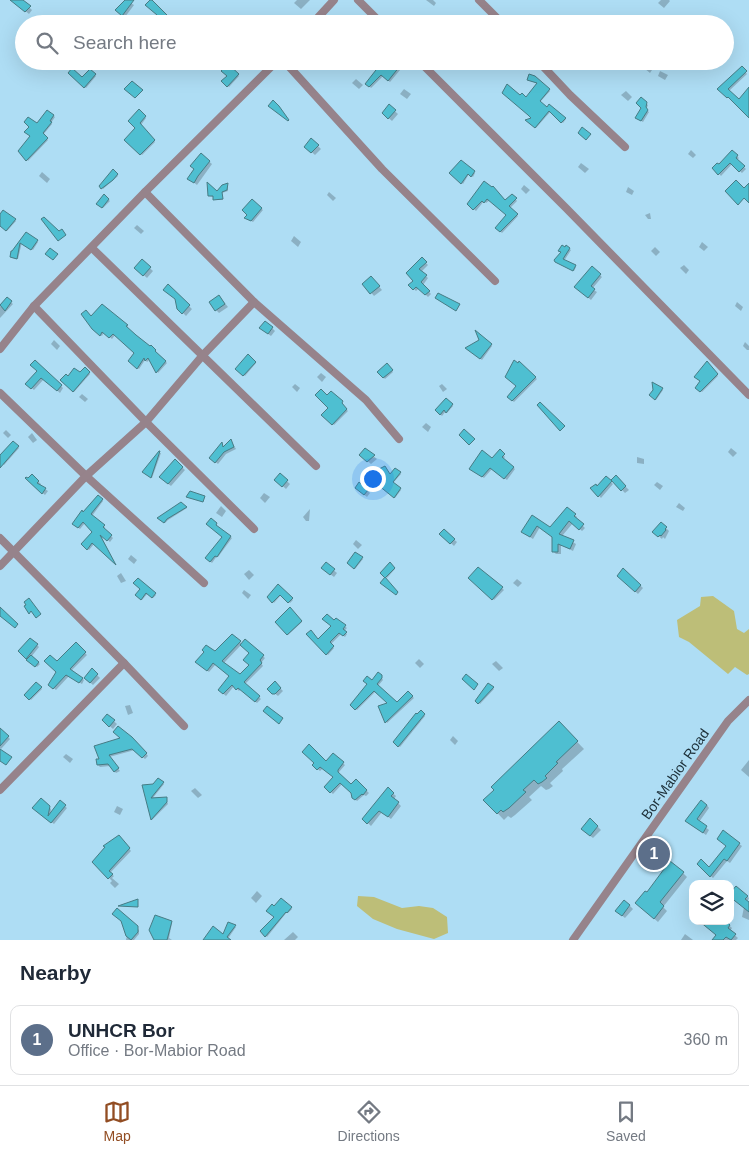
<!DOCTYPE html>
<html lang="en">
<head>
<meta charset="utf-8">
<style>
	body { margin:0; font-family:Arial,sans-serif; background:#f6f6f7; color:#1f2937 }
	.controls { position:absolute; right:15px; bottom:15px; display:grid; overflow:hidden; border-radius:10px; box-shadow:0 5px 20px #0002 }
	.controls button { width:45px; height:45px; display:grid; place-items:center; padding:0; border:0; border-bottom:1px solid #e0e1e3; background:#fff; color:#1f2937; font:25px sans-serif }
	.you { position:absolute; left:372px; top:478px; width:18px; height:18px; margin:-12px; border:4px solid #fff; border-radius:50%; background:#1a73e8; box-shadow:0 0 0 8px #1a73e833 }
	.badge { display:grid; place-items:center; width:32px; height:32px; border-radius:50%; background:#924d23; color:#fff; font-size:16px; font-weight:700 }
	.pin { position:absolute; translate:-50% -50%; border:2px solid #fff; box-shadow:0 1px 5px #0006 }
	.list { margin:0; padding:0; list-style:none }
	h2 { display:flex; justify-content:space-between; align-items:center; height:65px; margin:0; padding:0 20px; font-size:21px }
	h2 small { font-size:16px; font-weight:400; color:#747a83 }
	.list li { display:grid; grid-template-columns:32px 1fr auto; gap:15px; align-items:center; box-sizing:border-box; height:70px; margin:0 10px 10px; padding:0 10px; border:1px solid #e0e1e3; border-radius:10px }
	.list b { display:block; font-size:19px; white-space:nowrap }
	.list p { margin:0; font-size:16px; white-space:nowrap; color:#747a83 }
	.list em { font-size:16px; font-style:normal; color:#747a83 }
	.icon { flex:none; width:28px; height:28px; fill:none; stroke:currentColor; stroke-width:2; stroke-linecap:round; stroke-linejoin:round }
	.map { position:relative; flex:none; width:749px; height:940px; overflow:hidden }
	.search { position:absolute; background:#fff; box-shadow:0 5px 20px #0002; left:15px; right:15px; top:15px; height:55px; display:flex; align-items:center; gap:12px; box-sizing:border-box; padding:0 18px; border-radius:28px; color:#747a83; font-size:19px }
	.sheet { height:145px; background:#fff }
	nav { display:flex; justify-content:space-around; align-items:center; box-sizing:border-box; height:70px; border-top:1px solid #e0e1e3; background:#fff; font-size:14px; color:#747a83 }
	nav a { display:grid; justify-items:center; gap:2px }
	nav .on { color:#924d23 }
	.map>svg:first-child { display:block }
	.green { fill:#bdbe78 }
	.shadow { fill:#0003; fill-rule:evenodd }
	.building { fill:#4ebfd1; stroke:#477c85 }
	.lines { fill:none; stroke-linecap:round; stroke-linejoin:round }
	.street { stroke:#96838b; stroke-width:8 }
	.labels { text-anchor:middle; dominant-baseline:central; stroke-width:5; stroke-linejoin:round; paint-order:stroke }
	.street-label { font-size:14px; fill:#1c2f38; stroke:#aeddf4 }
</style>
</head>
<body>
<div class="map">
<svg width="749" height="940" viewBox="0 0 749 940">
	<rect width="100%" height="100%" fill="#aeddf4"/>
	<g class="green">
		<path d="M713 596 734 611 737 629 744 633 749 629V674L747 675 735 667 728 674 689 642 679 637 677 620 700 606 701 597Z"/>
		<path d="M358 896 374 897 402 908 419 906 433 908 447 917 448 933 434 939 397 929 373 919 357 906Z"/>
	</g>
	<g class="shadow">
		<path d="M18 0H21L32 10 29 14 18 5Z"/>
		<path d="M126 0 134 5 125 17 116 10Z"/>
		<path d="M297 0H310L301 9 294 3Z"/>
		<path d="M426 0H433L436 3 434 6Z"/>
		<path d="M661 0H669L670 1 664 8 658 3Z"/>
		<path d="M40 16 44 22 42 24 36 19Z"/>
		<path d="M474 16 480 21 477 24 471 20Z"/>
		<path d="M344 61H356L357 62 352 68Z"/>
		<path d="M401 61 405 64 390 82 383 76 371 88 367 84Z"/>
		<path d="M647 65 652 70 650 73 644 68Z"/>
		<path d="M228 66 239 76 229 87 223 81 228 76Z"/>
		<path d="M742 68 747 74 729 91 739 100 749 92V116L730 97 729 98 719 89Z"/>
		<path d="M90 71 96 76 86 88 69 73 82 79Z"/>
		<path d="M660 71 668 75 665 80 658 76Z"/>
		<path d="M535 77 550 91 540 102 547 108 565 118 566 119 563 123 551 111 536 128 528 121 532 119 520 97 526 98 539 84 528 80Z"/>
		<path d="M356 79 363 85 359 89 352 83Z"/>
		<path d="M404 89 411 94 407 99 400 94Z"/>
		<path d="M626 91 632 97 628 101 621 95Z"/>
		<path d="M641 99 648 105 646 110 649 112 643 122 638 119 643 108Z"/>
		<path d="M389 106 398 114 392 121 383 113Z"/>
		<path d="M47 111 55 117 51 123 52 124 43 135 48 140 28 161 20 151Z"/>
		<path d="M139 111 146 118 141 125 155 142 142 155 126 140 137 128Z"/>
		<path d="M312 140 321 149 315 155 306 147Z"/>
		<path d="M691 150 696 155 693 158 688 154Z"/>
		<path d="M732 151 739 158 737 160 746 169 742 173 732 164 721 176 714 168 719 166Z"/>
		<path d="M201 155 212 164 197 185 192 181Z"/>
		<path d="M461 162 475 173 473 177 469 174 463 184 451 172Z"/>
		<path d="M581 163 589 169 585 173 578 167Z"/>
		<path d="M113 171 118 176 103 189 101 186Z"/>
		<path d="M42 172 50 179 47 183 39 176Z"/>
		<path d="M228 185V191L222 193 223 200H215L214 197 209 196 217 193 223 186Z"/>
		<path d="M524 185 530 190 526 194 521 189Z"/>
		<path d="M628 187 634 191 632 195 626 192Z"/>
		<path d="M492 189 505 202 512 195 517 201 510 208 518 216 502 233 497 228 508 215 490 200 486 203 484 201 476 211 468 204Z"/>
		<path d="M329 192 336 198 333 201 327 195Z"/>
		<path d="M104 196 110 201 103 208 98 204Z"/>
		<path d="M252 201 263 210 253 222 246 218 249 215Z"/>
		<path d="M4 212 16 221 7 231 0 224V215Z"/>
		<path d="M650 213 651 219H648L645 215Z"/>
		<path d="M137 225 144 231 141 234 134 228Z"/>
		<path d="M26 233 38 242 33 250 22 242 18 259 12 258V252Z"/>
		<path d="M294 236 301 242 298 247 291 241Z"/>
		<path d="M702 242 708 247 704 251 699 247Z"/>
		<path d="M566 247 571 250 564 261 575 266 576 267 574 271 557 261Z"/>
		<path d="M655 247 660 252 656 256 651 251Z"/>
		<path d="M422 259 428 265 421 272 428 278 423 285 431 294 428 297 419 288 416 291 410 285 414 281Z"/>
		<path d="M142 261 153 271 147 278 136 268Z"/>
		<path d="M684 265 689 270 686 274 680 268Z"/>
		<path d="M592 268 602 277 592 289 597 292 591 300 578 289Z"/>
		<path d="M374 281 382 290 374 296 364 284Z"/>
		<path d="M168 286 192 309 186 316 178 308 176 299Z"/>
		<path d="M219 296 228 307 219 313 216 310Z"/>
		<path d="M7 299 13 304 0 318V307Z"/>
		<path d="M737 302 743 307 741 311 735 306Z"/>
		<path d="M91 318 127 326 128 327 127 329 151 347 167 363 158 373 150 359 147 362 145 360 139 369 129 361 135 353 115 335 112 339 104 332 102 336 93 329Z"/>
		<path d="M272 328 275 331 271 336 264 331Z"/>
		<path d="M478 334 492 346 482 360 467 348 481 341Z"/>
		<path d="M54 340 60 346 57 350 51 344Z"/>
		<path d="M745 342 749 346V350H747L743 346Z"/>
		<path d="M248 356 256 363 245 376 237 369Z"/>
		<path d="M35 361 63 388 60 393 44 379 34 390 27 384 39 371Z"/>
		<path d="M519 363 537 379 514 402 508 397 518 386Z"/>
		<path d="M707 363 718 376 702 392 697 388 701 381Z"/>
		<path d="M387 365 393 372 385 379 379 372Z"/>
		<path d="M85 369 90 374 74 392 62 380 81 374Z"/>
		<path d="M321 373 326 377 322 382 317 377Z"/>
		<path d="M295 384 300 388 297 392 292 387Z"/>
		<path d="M442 384 447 389 443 392 439 386Z"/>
		<path d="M662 389 663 390 656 400 651 395Z"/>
		<path d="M331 393 343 403 342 405 348 411 334 425 323 415 329 408 327 397Z"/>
		<path d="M82 394 88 399 85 402 79 397Z"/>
		<path d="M446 400 453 406 447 413 446 411 442 416 436 410Z"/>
		<path d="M426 423 431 427 428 432 422 427Z"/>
		<path d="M6 430 11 435 8 438 3 433Z"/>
		<path d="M32 433 37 440 33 443 28 437Z"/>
		<path d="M231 441 236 449 226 454 218 464 213 460 222 444 224 448Z"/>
		<path d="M13 442 19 448 4 465 0 461V455L1 456Z"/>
		<path d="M731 448 737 453 733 457 728 452Z"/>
		<path d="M365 449 377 459 371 464 364 458Z"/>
		<path d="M500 451 505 457 503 459 515 469 507 480 492 469 484 478 473 470 492 460Z"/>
		<path d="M160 453H161L152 478 144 472Z"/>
		<path d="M637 457 644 459V464L637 463Z"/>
		<path d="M175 461 185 470 171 486 163 480Z"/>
		<path d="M400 473 401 474 393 483 401 490 395 498 381 486 390 476Z"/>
		<path d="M280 475 290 484 286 489 276 480Z"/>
		<path d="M32 476 41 484 40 486 48 491 45 495 26 478 29 480Z"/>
		<path d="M616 477 629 490 625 493 612 480Z"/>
		<path d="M606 478 613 484 601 498 592 488 597 487Z"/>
		<path d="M657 482 663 486 660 490 654 485Z"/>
		<path d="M367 490 370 493 367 497 359 491Z"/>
		<path d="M264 493 270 497 265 503 260 498Z"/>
		<path d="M99 497 103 501 92 516 105 527 104 530 113 538 110 542 99 532 114 562 94 544 89 550 85 546 94 532 85 523 80 529 74 524Z"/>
		<path d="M181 503 187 508 168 520 165 523 159 518Z"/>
		<path d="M679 503 685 508 683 511 676 507Z"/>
		<path d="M221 506 226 511 222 517 216 513Z"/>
		<path d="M310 509 309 521H306L303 517Z"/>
		<path d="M575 515 577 517 576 519 585 528 582 531 573 523 562 536 576 544 573 551 561 545V554H556L553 551V538L540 527 533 539 525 534 532 516 551 529Z"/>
		<path d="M211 520 217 525 216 527 232 538 218 557 217 556 212 563 207 558 224 537Z"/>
		<path d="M661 523 669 531 665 539 663 537 662 539 654 532Z"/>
		<path d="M444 531 457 542 454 546 441 534Z"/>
		<path d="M356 540 362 545 358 549 353 544Z"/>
		<path d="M356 554 363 559 355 569 348 563Z"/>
		<path d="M131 555 137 560 134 564 128 559Z"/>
		<path d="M326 564 337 573 334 577 326 571Z"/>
		<path d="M390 564 395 569 387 578 382 573Z"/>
		<path d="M479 569 504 590 494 600 470 578Z"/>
		<path d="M249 570 254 575 249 580 244 574Z"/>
		<path d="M623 570 643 588 638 594 619 576Z"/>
		<path d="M121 573 126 581 121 583 117 576Z"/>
		<path d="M138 579 156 595 153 598 148 593 142 600 136 595 141 589Z"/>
		<path d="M517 579 522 583 518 587 513 583Z"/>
		<path d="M278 586 293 600 290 603 281 595 274 603 269 597Z"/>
		<path d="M244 590 251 595 248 599 242 593Z"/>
		<path d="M290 608 302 622 288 635 276 622Z"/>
		<path d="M336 619 347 628 344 631 347 634 345 637 341 634 330 645 334 648 328 655 308 635 318 640 332 626Z"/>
		<path d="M31 639 39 647 31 657 40 664 37 667 20 651Z"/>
		<path d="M245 641 265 658 261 663 263 666 245 684 261 699 257 703 241 689 239 691 234 686 226 696 219 690 231 676 216 664 209 672 199 664 215 653 240 642 242 645ZM241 645 251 653 250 665 240 676 224 663Z"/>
		<path d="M76 644 87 655 71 671 84 680 82 684 69 676 56 690 49 684 57 672V663Z"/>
		<path d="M419 659 424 664 420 668 415 663Z"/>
		<path d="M496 661 503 668 499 671 492 664Z"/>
		<path d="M92 670 100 678 93 685 85 678Z"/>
		<path d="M379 674 383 680 377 687 397 704 408 692 414 698 387 723 380 707 389 703 376 691 357 710 351 705Z"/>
		<path d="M37 683 42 689 31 700 25 695Z"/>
		<path d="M275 683 283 691 278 696 269 689Z"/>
		<path d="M489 684 494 689 480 704 477 701Z"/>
		<path d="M130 705 133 713 128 715 125 706Z"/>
		<path d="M421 712 425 716 400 747 394 742Z"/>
		<path d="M107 715 117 724 113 729 103 720Z"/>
		<path d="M559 723 584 749 562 769 563 771 550 783 553 786 549 789 546 790 541 786 529 797 532 800 515 815 511 818 508 816 504 820 485 800Z"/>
		<path d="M0 729 10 739 1 749 0 748Z"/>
		<path d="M453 736 458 741 455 745 450 740Z"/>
		<path d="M96 747 143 749 148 756 145 759 135 750 109 757 120 771 116 773 110 766 100 767 98 765V760H100Z"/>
		<path d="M66 754 73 759 70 763 63 757Z"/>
		<path d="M333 755 345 765 339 772 340 775 352 785 356 781 369 793 366 796 364 795 357 801 353 797 352 792 342 784 333 794 326 787 335 777 323 768 320 771 313 765 326 763Z"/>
		<path d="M749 760V777L741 770Z"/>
		<path d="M158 779 164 784 152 799H166L168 804 152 820 144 786H153Z"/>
		<path d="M195 788 202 795 198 798 191 791Z"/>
		<path d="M388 789 396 796 394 799 401 806 391 819 382 812 371 826 364 819Z"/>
		<path d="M41 800 51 809 50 816 60 802 67 808 54 824 36 810Z"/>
		<path d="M707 805 709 808 699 822 709 830 706 835 686 821Z"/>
		<path d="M117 806 123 809 120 815 114 812Z"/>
		<path d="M598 827 601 830 593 838 585 832Z"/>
		<path d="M119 837 131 851 110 873 114 876 112 878 119 884 115 888 110 883 112 881 94 862Z"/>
		<path d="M739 844 742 846 730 863 727 861 713 878 698 864 710 869Z"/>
		<path d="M683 873 687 877 663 907 667 911 658 922 641 907Z"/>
		<path d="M736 888 749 898 747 902 749 904V920L742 917 744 907Z"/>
		<path d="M257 891 262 896 256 903 251 898Z"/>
		<path d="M281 899 292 909 288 913 287 912 267 937 262 931 275 917 274 907Z"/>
		<path d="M630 906 633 909 625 918 620 914Z"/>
		<path d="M117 910 139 930V934L134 940H126L127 935Z"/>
		<path d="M724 921 732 928 730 931 738 938 736 940H713Z"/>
		<path d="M171 922 172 923 169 938 172 940 153 939Z"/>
		<path d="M229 924 236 927 227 940H219L224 936Z"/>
		<path d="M293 932 298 937 295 940H284Z"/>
		<path d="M685 934 693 940H681Z"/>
	</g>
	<g class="building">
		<path d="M10 0H23L31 6 25 12Z"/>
		<path d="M125 0H134L122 16 115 10Z"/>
		<path d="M150 0H152L176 24H164L155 17 157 15 145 5Z"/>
		<path d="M383 61H404L388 81 381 75 369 87 365 84Z"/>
		<path d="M228 64 239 74 227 87 221 81 227 76 221 71Z"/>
		<path d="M742 66 747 71 728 89 739 99 749 87V118L728 97 727 98 717 89Z"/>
		<path d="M72 68 82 77 90 69 96 74 84 88 68 73Z"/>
		<path d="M529 74 535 76 550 89 540 101 547 107 549 104 566 118 561 123 549 111 535 128 525 120 531 118 528 115 502 93 507 84 520 95 522 93 526 97 537 83 527 80Z"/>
		<path d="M132 81 143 90 135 98 124 89Z"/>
		<path d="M641 97 647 102 646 107 648 110 641 121 635 118 641 108 636 103Z"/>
		<path d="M273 100 279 106 289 120 288 121 268 106Z"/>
		<path d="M389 104 396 110 388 119 382 113Z"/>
		<path d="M139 109 146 116 140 123 155 140 140 155 124 140 135 128 128 121Z"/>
		<path d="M47 110 54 115 50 121 52 122 43 133 48 138 26 161 18 151 30 136 24 132 29 127 24 122 28 117 37 123Z"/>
		<path d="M582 127 591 134 586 140 578 133Z"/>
		<path d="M311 138 319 145 311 153 304 147Z"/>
		<path d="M732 150 738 155 736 158 745 166 739 172 730 163 718 175 712 168 717 163 719 164Z"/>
		<path d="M201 153 210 161 198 176 194 183 187 179 194 169 190 166Z"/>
		<path d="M461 160 475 171 471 177 468 174 461 184 449 173Z"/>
		<path d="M113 169 118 174 113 180 101 189 99 186Z"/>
		<path d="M736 180 744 188 749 183V203L744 198 738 205 725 191Z"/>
		<path d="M484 181 492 187 493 186 505 200 512 194 517 198 509 206 518 214 500 232 495 228 506 215 487 199 484 203 482 201 473 210 467 204Z"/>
		<path d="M207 182 217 191 222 185 228 183 227 190 222 192 223 199 213 200V196H208Z"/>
		<path d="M104 194 109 199 102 208 96 204Z"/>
		<path d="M252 199 262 208 251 221 244 218 247 215 242 210Z"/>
		<path d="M3 210 16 219 6 231 0 226V214Z"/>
		<path d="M44 217 59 231 62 229 66 235 58 241 41 219Z"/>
		<path d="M26 232 38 240 31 250 20 243 17 259 10 257 11 251H12Z"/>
		<path d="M562 245 565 247 566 245 570 248 563 259 576 265 573 271 555 262 554 260 561 252 558 251Z"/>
		<path d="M50 248 58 254 53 260 45 254Z"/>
		<path d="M422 257 427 262 419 269 427 275 421 282 430 291 425 295 416 287 413 290 408 285 413 281 406 273Z"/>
		<path d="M142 259 151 267 143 276 134 268Z"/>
		<path d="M592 266 601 274 591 286 595 289 588 298 574 287Z"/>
		<path d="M371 276 380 286 370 294 362 284Z"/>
		<path d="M168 284 190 305 182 314 177 309 175 299 163 290Z"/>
		<path d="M438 293 460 304 456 311 435 298Z"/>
		<path d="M219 295 225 304 215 311 209 302Z"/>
		<path d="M7 297 12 301 5 311 0 305Z"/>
		<path d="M102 304 128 325 126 326 136 335 150 346 151 345 156 350 155 351 166 361 156 373 148 358 145 361 144 358 137 369 128 361 134 353 113 334 109 338 102 332 100 336 92 329 81 314 86 310 91 316Z"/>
		<path d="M265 321 273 327 268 334 259 328Z"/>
		<path d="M475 330 492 344 480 359 465 348 479 340Z"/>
		<path d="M248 354 256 362 243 376 235 369Z"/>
		<path d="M35 360 62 385 57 391 41 378 31 389 25 384 37 371 30 365Z"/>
		<path d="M514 360 518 363 519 361 536 377 512 401 507 397 516 386 505 377Z"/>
		<path d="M707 361 718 374 700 392 695 388 700 381 694 377Z"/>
		<path d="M387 363 393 370 383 378 377 372Z"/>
		<path d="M85 367 90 372 73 392 60 380 66 374 68 376 74 368 80 372Z"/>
		<path d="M652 382 663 388 655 400 649 395 653 390Z"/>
		<path d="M321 389 327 395 331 391 343 401 342 403 347 409 332 425 321 415 328 408 315 395Z"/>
		<path d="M446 398 453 404 446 413 444 410 440 415 435 410Z"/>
		<path d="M540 402 565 426 560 431 537 405Z"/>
		<path d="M464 429 475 439 469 445 459 435Z"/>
		<path d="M231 439 234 447 224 452 215 463 209 458 222 442 223 447Z"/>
		<path d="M13 441 19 446 0 468V455Z"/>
		<path d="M365 448 375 455 367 462 359 455Z"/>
		<path d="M500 449 505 454 502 457 514 467 504 479 490 468 482 477 469 469 482 450 492 458Z"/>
		<path d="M159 451H160L151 478 142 472Z"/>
		<path d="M175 459 183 467 168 484 159 477Z"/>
		<path d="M385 466 390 474 395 468 401 472 393 482 401 488 394 498 378 485 384 478 379 469Z"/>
		<path d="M280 473 288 480 282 487 274 480Z"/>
		<path d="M32 474 39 481 37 483 46 488 42 494 25 478 26 477 28 478Z"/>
		<path d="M616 475 626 486 621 491 611 480Z"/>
		<path d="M606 476 612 481 598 497 590 488 596 484 597 486Z"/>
		<path d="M359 482 368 490 364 495 355 488Z"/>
		<path d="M190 491 205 496 203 502 186 497Z"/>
		<path d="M98 495 103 499 91 514 105 525 103 527 112 535 107 541 100 535 116 565 92 543 87 550 81 544 92 532 83 522 78 528 72 524 82 510 83 512Z"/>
		<path d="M181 502 187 507 167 519 164 523 157 518Z"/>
		<path d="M567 507 576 514 574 516 584 524 579 530 569 521 559 534 574 540 570 549 558 544V552H552V537L537 526 530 537 521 532 532 515 550 527Z"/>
		<path d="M211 518 217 523 216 525 231 536 217 557 215 556 210 562 205 558 222 537 206 524Z"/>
		<path d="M661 522 667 527 665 529 666 530 661 536 660 535 658 537 652 532Z"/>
		<path d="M444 529 455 539 450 544 439 534Z"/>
		<path d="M355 552 363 557 354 569 347 563Z"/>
		<path d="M326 562 335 569 330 575 321 568Z"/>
		<path d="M390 562 395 568 385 578 380 573Z"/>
		<path d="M478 567 503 587 492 600 468 578Z"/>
		<path d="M623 568 641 585 635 592 617 576Z"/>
		<path d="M385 577 398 592 396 595 380 583Z"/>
		<path d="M138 578 156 593 152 598 146 593 141 600 135 595 140 589 133 583Z"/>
		<path d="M278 584 293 598 288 603 280 595 272 603 267 597Z"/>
		<path d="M29 598 41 614 36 618 31 611 29 614 24 606 26 605 24 602Z"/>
		<path d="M0 607 18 624 15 628 0 616Z"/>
		<path d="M290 607 302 621 287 635 275 622Z"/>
		<path d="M327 614 334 620 336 618 346 625 343 629 347 632 343 636 339 633 330 642 334 646 326 655 306 634 311 630 318 639 331 626 322 619Z"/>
		<path d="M232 634 241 641 222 661 240 674 249 665 243 660 249 653 240 645 245 639 264 655 260 660 262 663 244 682 260 696 255 702 238 688 236 690 232 685 223 694 218 690 229 676 213 663 207 671 195 662 204 652 202 650 206 645 215 651Z"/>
		<path d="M30 638 38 644 26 659 18 651Z"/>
		<path d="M76 642 86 652 70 669 83 678 79 683 66 675 53 689 48 685 56 672 44 661 50 655 57 661Z"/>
		<path d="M31 655 39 662 35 667 26 660Z"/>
		<path d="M92 668 98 674 90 683 84 678Z"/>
		<path d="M378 672 382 675V678L377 684 397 702 408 691 413 696 385 723 378 706 387 703 374 691 355 710 350 705 367 684 363 681 367 676 372 680Z"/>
		<path d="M466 674 478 684 474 690 462 679Z"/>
		<path d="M275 681 281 688 275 694H272L267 689Z"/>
		<path d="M36 682 42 687 29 700 24 695Z"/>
		<path d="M488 683 494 687 478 704 475 701Z"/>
		<path d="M267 706 283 718 279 724 263 711Z"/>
		<path d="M421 710 425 714 398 747 393 742 416 713 417 714Z"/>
		<path d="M107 714 115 720 109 727 102 720Z"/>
		<path d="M559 721 578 741 556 762 558 763 545 776 547 778 542 782 538 784 534 780 523 790 526 792 509 808 503 812 501 810 497 814 483 800 494 790 491 787Z"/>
		<path d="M118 726 132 737 147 753 142 758 132 749 109 755 119 768 114 772 108 764 97 765 96 759H99L94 746 120 738 113 732Z"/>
		<path d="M0 728 9 736 0 746Z"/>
		<path d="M309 744 326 761 333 753 344 762 338 770V772L351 784 356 779 367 790 363 795 362 794 355 800 352 798 351 793 340 783 330 793 324 787 333 777 320 767 317 770 312 765 314 763 302 752Z"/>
		<path d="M0 749 12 757 6 765 0 761Z"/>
		<path d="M158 778 164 782 151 798 167 797V802L151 820 142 785 153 784Z"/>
		<path d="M388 787 394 793 391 796 399 802 388 817 379 811 367 824 362 819Z"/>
		<path d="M41 798 50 806 48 816 60 800 66 805 51 823 32 808Z"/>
		<path d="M701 800 707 805 697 819 707 826 703 833 685 821Z"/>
		<path d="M590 818 598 826 590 836 581 829Z"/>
		<path d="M723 830 740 843 727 861 724 859 710 877 697 864 701 859 709 867 726 846 717 839Z"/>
		<path d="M119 835 130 848 109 871 113 874 108 879 92 862 105 847 103 846Z"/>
		<path d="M670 861 684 872 660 902 664 906 654 919 635 903 645 891 647 892Z"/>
		<path d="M736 886 748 896 745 899 749 902V912L730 897V893Z"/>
		<path d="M281 898 292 907 287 913 286 912 265 937 260 931 274 917 266 911 272 904 274 906Z"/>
		<path d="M138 899V907L118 906Z"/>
		<path d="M624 900 630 905 622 916 615 911Z"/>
		<path d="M117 908 138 926V932L131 940 126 936 121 921 112 914Z"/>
		<path d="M155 915 172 921 167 940H154L149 930Z"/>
		<path d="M699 921H726L730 925 728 928 736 934 731 940 726 937 723 940H712L716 935Z"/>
		<path d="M228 922 236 925 227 937 231 940H203L213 926 223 934Z"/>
	</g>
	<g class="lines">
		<g class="street">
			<path d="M358 0 382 24"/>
			<path d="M479 0 503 24"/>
			<path d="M312 24 334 0"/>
			<path d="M284 61 382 169 495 281"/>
			<path d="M419 61 566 208 749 395"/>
			<path d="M538 61 570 95 625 147"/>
			<path d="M145 192 254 302 366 400 399 439"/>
			<path d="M92 248 316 466"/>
			<path d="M34 306 146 422 254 529"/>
			<path d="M0 349 34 306 145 192 277 61"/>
			<path d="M0 393 86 476 204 583"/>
			<path d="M0 538 124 663 184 726"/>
			<path d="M0 566 86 476 146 422 203 355 254 302"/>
			<path d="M0 790 124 663"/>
			<path d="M573 940 728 721 749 700"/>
		</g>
	</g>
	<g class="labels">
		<g class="street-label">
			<text transform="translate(675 774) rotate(-55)">Bor-Mabior Road</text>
		</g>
	</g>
</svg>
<div class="controls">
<button><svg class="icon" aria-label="layers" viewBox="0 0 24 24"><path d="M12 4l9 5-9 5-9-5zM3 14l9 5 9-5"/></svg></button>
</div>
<div class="you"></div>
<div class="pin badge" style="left:654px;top:854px;background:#5c6f8a">1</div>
<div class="search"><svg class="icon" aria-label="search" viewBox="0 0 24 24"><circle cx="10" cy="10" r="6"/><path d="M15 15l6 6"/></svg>Search here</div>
</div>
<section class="sheet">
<h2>Nearby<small></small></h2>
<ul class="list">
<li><span class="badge" style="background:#5c6f8a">1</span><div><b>UNHCR Bor</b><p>Office · Bor-Mabior Road</p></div><em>360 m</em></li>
</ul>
</section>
<nav>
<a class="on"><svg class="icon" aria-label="map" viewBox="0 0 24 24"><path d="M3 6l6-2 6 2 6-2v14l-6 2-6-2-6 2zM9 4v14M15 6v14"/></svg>Map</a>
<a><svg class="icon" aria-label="directions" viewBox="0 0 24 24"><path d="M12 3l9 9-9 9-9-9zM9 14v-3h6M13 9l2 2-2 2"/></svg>Directions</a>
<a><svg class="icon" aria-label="saved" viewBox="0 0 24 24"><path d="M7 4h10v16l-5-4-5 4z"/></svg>Saved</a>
</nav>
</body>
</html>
